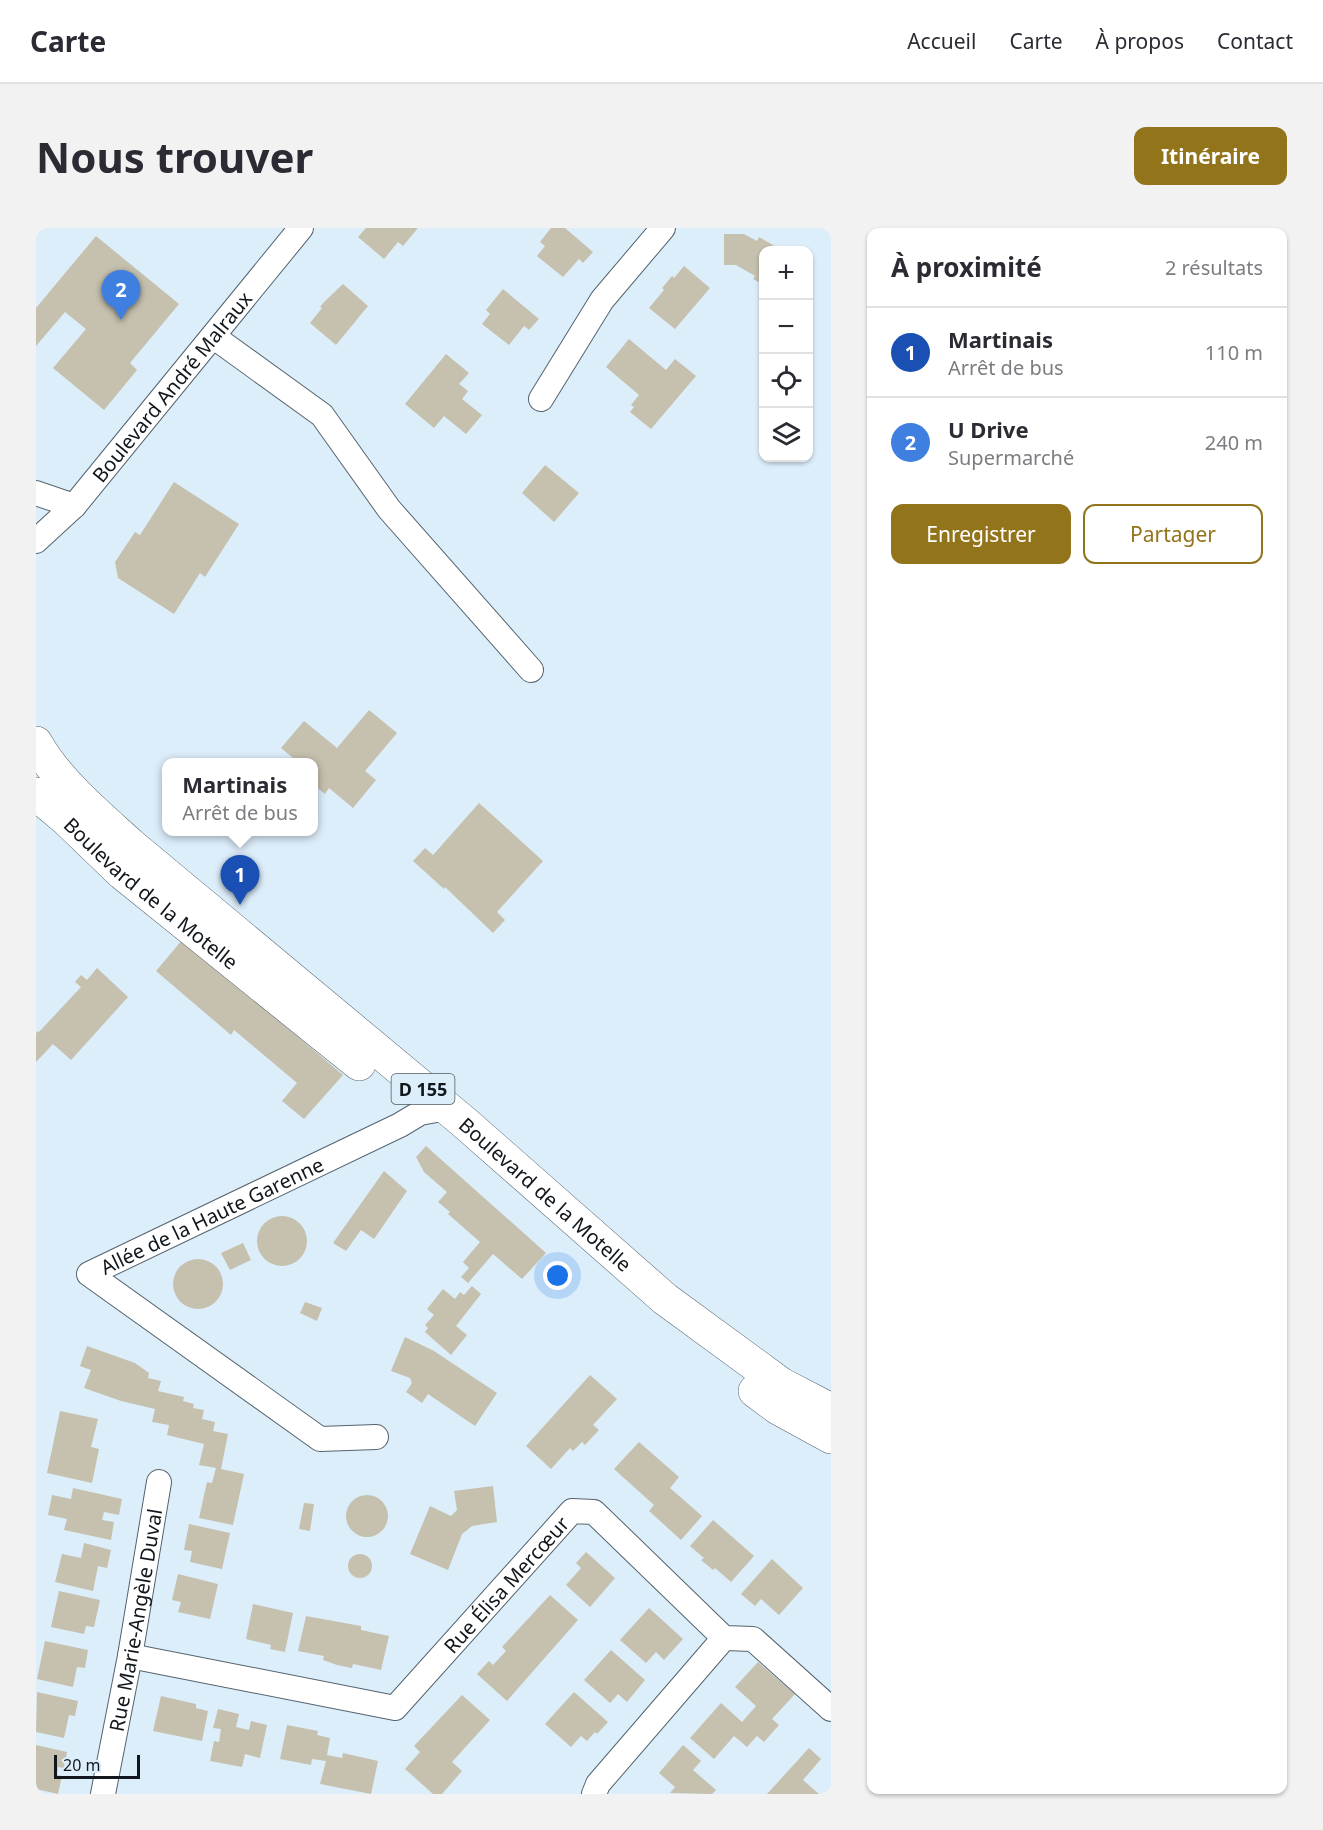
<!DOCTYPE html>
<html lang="fr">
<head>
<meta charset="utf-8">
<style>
	body { margin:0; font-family:"Noto Sans",sans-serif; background:#f2f2f3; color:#2b2b33 }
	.controls { position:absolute; right:18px; top:18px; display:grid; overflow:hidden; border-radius:12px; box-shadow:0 2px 4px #0004 }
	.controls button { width:54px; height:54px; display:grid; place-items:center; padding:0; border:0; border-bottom:2px solid #e1e1e2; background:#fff; color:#2b2b33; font:30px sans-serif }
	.scale { position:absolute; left:18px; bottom:15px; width:86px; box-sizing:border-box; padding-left:6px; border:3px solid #11171c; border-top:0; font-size:16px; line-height:21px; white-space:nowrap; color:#11171c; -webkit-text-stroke:4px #ddeefb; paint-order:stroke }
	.you { position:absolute; left:522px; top:1048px; width:21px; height:21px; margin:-15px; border:4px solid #fff; border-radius:50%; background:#1a73e8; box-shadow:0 0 0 9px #1a73e833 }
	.badge { display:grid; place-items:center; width:39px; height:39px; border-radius:50%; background:#92741b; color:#fff; font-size:20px; font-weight:700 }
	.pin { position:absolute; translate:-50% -50px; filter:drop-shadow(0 2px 3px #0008) }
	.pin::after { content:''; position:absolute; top:32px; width:21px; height:18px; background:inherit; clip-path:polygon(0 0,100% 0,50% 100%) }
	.popup { position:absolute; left:126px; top:530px; width:156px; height:78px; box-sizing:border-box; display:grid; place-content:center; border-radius:12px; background:#fff; filter:drop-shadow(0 2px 4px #0005); font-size:20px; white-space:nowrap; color:#7c7c81 }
	.popup b { font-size:22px; color:#2b2b33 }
	.popup::after { content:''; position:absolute; left:50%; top:100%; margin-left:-12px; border:12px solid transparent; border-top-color:#fff }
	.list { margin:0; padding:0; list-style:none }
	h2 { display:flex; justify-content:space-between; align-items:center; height:78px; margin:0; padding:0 24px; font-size:26px }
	h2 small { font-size:20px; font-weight:400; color:#7c7c81 }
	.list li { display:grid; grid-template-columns:39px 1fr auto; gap:18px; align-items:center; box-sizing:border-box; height:90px; padding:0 24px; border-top:2px solid #e1e1e2 }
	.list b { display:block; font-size:22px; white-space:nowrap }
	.list p { margin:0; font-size:20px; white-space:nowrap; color:#7c7c81 }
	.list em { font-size:20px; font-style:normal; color:#7c7c81 }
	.actions { display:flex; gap:12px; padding:18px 24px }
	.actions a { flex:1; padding:14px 0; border:2px solid #92741b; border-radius:12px; text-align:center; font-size:21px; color:#92741b }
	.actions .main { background:#92741b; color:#fff }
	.icon { flex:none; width:33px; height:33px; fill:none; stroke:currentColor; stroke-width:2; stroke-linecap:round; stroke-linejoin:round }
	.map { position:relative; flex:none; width:795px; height:1566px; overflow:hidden; border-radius:12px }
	header { display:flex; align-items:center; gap:36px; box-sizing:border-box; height:84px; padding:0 30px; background:#fff; border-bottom:2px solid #e1e1e2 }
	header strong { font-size:28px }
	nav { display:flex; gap:33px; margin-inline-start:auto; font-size:21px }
	.intro { display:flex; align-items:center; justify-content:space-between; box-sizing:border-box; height:144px; padding:0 36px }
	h1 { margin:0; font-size:42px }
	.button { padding:15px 27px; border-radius:12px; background:#92741b; color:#fff; font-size:21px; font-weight:700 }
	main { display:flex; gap:36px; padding:0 36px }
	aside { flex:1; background:#fff; border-radius:12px; box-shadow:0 2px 4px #0004 }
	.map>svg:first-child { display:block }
	.building { fill:#c6c0ae }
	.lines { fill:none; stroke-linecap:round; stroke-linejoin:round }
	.street-casing { stroke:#54636e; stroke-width:26 }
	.primary-casing { stroke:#54636e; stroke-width:34 }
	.street { stroke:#fff; stroke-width:24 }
	.primary { stroke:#fff; stroke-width:33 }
	.labels { text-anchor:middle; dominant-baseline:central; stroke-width:6; stroke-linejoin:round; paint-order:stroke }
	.shield { fill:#ddeefb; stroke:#4e585f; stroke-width:1.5 }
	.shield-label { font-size:18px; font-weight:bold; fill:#11171c }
	.street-label { font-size:20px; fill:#11171c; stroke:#ddeefb }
</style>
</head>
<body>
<header>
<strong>Carte</strong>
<nav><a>Accueil</a><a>Carte</a><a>À propos</a><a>Contact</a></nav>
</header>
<div class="intro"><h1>Nous trouver</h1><a class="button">Itinéraire</a></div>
<main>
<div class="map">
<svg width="795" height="1566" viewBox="0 0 795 1566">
	<rect width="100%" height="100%" fill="#ddeefb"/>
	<g class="building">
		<path d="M330 0H382L367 18 362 14 348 31 322 9Z"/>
		<path d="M515 0H529L557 24 547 35 543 31 527 49 501 28 509 18 504 14Z"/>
		<path d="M688 6H708L721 13 723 9 737 17 735 21 738 22H728V57L717 51 719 48 700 37H688Z"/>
		<path d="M60 8 143 76 94 135 101 142 68 182 17 140 50 101 29 84 0 118V80Z"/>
		<path d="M648 38 674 60 639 101 613 80 628 62 626 60 632 53 636 48 638 50Z"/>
		<path d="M307 56 332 78 300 117 274 95 286 80 284 79 288 74Z"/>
		<path d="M467 61 503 91 493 102 488 98 473 117 446 96 454 86 450 82Z"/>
		<path d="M593 111 630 142 639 131 660 148 615 201 594 184 598 179 595 177 603 167 570 139Z"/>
		<path d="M410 126 433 145 423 156 432 163 426 171 446 187 430 206 408 188 398 200 369 176Z"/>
		<path d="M509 237 543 265 518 294 486 265Z"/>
		<path d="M138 254 203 296 169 349 164 345 138 386 82 350 79 334 99 304 104 307Z"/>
		<path d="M333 482 361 505 329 543 340 552 317 580 293 560 289 566 278 557 279 549 278 547V534H262L245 520 268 493 301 520Z"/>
		<path d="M443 575 507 633 461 684 469 692 457 705 409 659 408 661 377 633 389 620 397 627Z"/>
		<path d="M147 711 307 847 268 891 246 873 261 855 198 802 195 807 120 743Z"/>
		<path d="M61 740 92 769 35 832 17 816 0 834V805L2 803 3 804 45 759 39 754 45 747 51 752Z"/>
		<path d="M390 918 510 1025 486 1051 457 1026 432 1055 425 1049 433 1040 427 1034 444 1014 412 986 414 984 402 974 411 964 388 944 380 929Z"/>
		<path d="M348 943 371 963 338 1011 325 1002 310 1023 297 1015Z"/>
		<circle cx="246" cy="1013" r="25"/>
		<path d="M207 1015 215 1032 194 1042 185 1025Z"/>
		<circle cx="162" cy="1056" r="25"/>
		<path d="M436 1058 445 1066 420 1098 431 1107 415 1127 389 1104 392 1100 389 1097 398 1087 391 1081 407 1061 419 1071 424 1064 428 1067Z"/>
		<path d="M269 1074 286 1080 281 1093 264 1085Z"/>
		<path d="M369 1109 398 1123 461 1165 439 1198 392 1166 386 1175 370 1164 376 1155 374 1150 355 1143Z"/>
		<path d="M51 1118 99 1135 113 1145 112 1150 125 1153 122 1163 148 1169 147 1173 158 1176 157 1180 168 1182 166 1191 179 1194 177 1203 192 1206 185 1241 208 1246 197 1297 163 1290 171 1254 176 1255 180 1240 163 1237 168 1216 131 1207 133 1197 116 1194 119 1181 85 1173 48 1160 55 1142 44 1138Z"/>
		<path d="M554 1147 581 1171 557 1197 563 1202 549 1217 546 1214 537 1223 534 1220 515 1241 490 1218Z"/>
		<path d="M24 1183 62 1191 55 1219 63 1221 56 1255 11 1245Z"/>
		<path d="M603 1214 643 1249 634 1260 666 1288 645 1312 613 1283 618 1277 578 1241Z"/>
		<path d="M457 1258 461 1294 436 1298 426 1306 412 1342 374 1326 394 1278 415 1288 421 1282 418 1263Z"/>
		<path d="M37 1260 86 1271 83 1287 68 1284 66 1292 78 1294 75 1312 28 1302 31 1291 12 1287 16 1267 35 1271Z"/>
		<circle cx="331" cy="1288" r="21"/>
		<path d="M268 1275 278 1276 274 1303 263 1301Z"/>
		<path d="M677 1292 718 1328 695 1354 679 1340 677 1342 665 1332 668 1330 654 1318Z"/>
		<path d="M153 1296 194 1305 186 1341 154 1334 156 1323 148 1322Z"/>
		<path d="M48 1315 75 1322 71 1340 62 1338 57 1363 19 1354 26 1326 45 1330Z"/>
		<path d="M550 1324 579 1350 554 1379 530 1357 545 1340 540 1335Z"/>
		<circle cx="324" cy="1338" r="12"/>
		<path d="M736 1331 767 1360 743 1387 725 1371 719 1378 705 1366Z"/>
		<path d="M142 1346 182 1356 174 1391 142 1384 145 1374 136 1372Z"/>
		<path d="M23 1363 64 1372 58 1399 50 1398 48 1406 15 1399Z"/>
		<path d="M514 1367 542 1392 471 1473 441 1446 453 1433 457 1437 470 1423 466 1419Z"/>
		<path d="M217 1376 257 1385 249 1424 234 1421 235 1417 210 1411Z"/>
		<path d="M613 1380 647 1411 628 1432 620 1424 610 1435 584 1412Z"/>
		<path d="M270 1388 325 1398V1402L353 1408 345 1442 317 1436 316 1440 301 1437 287 1432 288 1428 262 1423Z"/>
		<path d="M9 1413 52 1422 49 1440 41 1439 37 1459 1 1451Z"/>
		<path d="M575 1422 609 1452 591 1474 582 1466 574 1475 548 1452Z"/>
		<path d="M722 1434 759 1466 736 1491 743 1497 728 1514 721 1508 711 1519 698 1508 678 1531 654 1510 685 1475 706 1494 720 1478 699 1459Z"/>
		<path d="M1 1464 42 1473 39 1488 33 1487 28 1510 0 1504Z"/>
		<path d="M538 1464 572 1494 561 1506 559 1504 551 1513 545 1508 535 1519 509 1496Z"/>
		<path d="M426 1467 454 1492 416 1534 426 1543 406 1566H397L369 1541 384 1524 378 1518Z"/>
		<path d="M125 1468 160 1476V1480L172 1483 166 1513 117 1503Z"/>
		<path d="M182 1481 203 1486 200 1499 213 1502 215 1493 231 1497 224 1530 209 1526 206 1539 174 1533 178 1513 183 1514 185 1501 177 1500Z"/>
		<path d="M251 1497 282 1503 281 1507 294 1510 291 1527 306 1530 307 1525 342 1533 335 1566 284 1556 290 1533 276 1531 275 1537 244 1531Z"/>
		<path d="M0 1517 31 1524 28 1540 22 1539 21 1547 26 1548 22 1566 0 1561Z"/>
		<path d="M647 1517 665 1533 657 1542 680 1562 676 1566 634 1565 639 1559 623 1545Z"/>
		<path d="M773 1520 785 1531 767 1552 783 1566H731Z"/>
	</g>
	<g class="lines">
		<defs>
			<g id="street">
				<path d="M178 109 286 187 353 281 495 442"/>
				<path d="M505 171 566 72 627 0"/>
				<path d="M0 265 38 278"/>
				<path id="s1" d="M0 313 38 278 265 0"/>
				<path id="s2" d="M340 1209 284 1211 53 1046 364 897 384 885 411 880"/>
				<path id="s3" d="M94 1428 359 1480 536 1283 558 1284 688 1410 717 1411 795 1481"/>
				<path id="s4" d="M67 1566 94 1428 123 1254"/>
				<path d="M558 1566 562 1556 688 1410"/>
			</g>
			<g id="primary">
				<path id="s5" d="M0 515C22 554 62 587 95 617L429 895 629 1071 745 1156 795 1182"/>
				<path id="s6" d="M0 566 31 592 86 645 323 836"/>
				<path d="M719 1163 742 1180 795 1209"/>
			</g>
		</defs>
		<use href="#street" class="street-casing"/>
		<use href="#primary" class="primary-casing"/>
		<use href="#street" class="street"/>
		<use href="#primary" class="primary"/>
	</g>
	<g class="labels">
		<rect class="shield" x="355.5" y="846" width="63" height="30" rx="4.5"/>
		<g class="shield-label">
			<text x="387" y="861">D 155</text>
		</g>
		<g class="street-label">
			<text stroke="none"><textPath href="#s1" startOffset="206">Boulevard André Malraux</textPath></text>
			<text stroke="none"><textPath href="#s6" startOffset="152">Boulevard de la Motelle</textPath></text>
			<text stroke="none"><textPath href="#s5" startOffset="682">Boulevard de la Motelle</textPath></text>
			<text stroke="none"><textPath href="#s2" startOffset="476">Allée de la Haute Garenne</textPath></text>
			<text stroke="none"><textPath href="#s3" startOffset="436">Rue Élisa Mercœur</textPath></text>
			<text stroke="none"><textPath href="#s4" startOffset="177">Rue Marie-Angèle Duval</textPath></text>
		</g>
	</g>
</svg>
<div class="controls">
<button>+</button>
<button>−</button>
<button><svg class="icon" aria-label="locate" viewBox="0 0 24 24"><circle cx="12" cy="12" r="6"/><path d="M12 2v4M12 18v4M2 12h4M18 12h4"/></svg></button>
<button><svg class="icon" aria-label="layers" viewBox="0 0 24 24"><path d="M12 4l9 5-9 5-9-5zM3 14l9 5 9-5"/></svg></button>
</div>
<div class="scale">20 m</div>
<div class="you"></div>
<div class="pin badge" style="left:204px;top:677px;background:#1a4fb4">1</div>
<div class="popup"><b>Martinais</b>Arrêt de bus</div>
<div class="pin badge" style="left:85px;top:92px;background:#3f7fe0">2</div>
</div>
<aside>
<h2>À proximité<small>2 résultats</small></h2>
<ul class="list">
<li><span class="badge" style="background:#1a4fb4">1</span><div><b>Martinais</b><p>Arrêt de bus</p></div><em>110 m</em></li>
<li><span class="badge" style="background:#3f7fe0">2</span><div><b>U Drive</b><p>Supermarché</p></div><em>240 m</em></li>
</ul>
<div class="actions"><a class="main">Enregistrer</a><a>Partager</a></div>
</aside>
</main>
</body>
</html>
